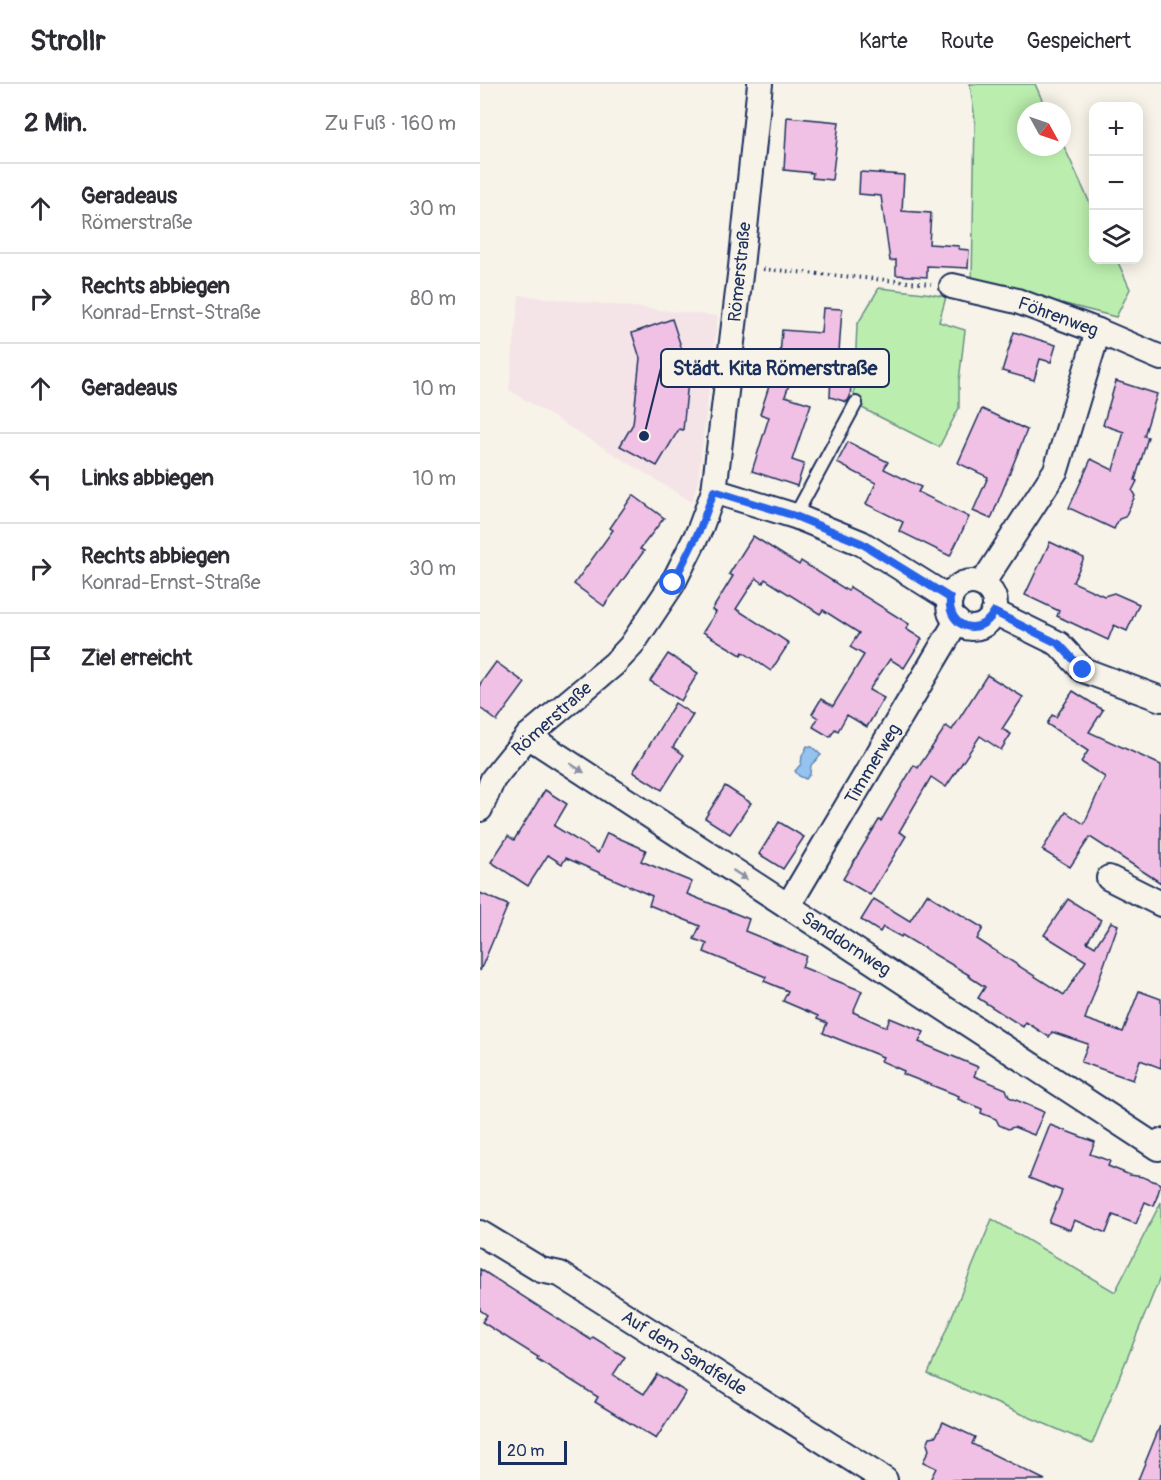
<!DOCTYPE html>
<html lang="de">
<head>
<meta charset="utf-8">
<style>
	body { margin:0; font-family:Pangolin,sans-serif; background:#f7f7f7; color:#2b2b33 }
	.controls { position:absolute; right:18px; top:18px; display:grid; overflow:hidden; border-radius:12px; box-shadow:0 3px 15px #0003 }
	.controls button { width:54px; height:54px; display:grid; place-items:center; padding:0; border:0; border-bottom:2px solid #e1e1e2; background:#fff; color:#2b2b33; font:30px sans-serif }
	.compass { position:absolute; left:537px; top:18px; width:54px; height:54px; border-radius:50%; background:#fff; box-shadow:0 3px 15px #0003; rotate:130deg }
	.scale { position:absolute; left:18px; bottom:15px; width:69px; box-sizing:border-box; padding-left:6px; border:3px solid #1b2f5e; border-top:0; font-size:16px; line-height:21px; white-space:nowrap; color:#1b2f5e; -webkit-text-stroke:4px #f7f3e8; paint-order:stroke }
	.stop { position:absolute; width:18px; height:18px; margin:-14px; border:4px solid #2563eb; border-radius:50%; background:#fff }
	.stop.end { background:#2563eb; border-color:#fff; box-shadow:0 2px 6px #0008 }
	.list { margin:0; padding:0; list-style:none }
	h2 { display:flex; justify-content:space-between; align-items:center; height:78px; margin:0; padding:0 24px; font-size:26px }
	h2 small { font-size:20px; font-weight:400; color:#7c7c81 }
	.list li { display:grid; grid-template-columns:39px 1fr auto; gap:18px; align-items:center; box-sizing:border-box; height:90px; padding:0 24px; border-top:2px solid #e1e1e2 }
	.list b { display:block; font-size:22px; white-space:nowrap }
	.list p { margin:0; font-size:20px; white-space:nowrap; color:#7c7c81 }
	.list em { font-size:20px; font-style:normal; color:#7c7c81 }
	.icon { flex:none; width:33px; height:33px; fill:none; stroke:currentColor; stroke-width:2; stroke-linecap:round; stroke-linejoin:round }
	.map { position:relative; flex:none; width:681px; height:1396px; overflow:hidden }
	header { display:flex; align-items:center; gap:36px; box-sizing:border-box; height:84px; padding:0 30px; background:#fff; border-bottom:2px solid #e1e1e2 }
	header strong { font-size:28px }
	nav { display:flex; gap:33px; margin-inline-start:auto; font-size:21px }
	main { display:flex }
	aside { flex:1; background:#fff }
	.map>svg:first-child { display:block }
	.built { fill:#f5e4e7 }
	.green { fill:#bbeeae; stroke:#6b8e86; stroke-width:1.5 }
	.water { fill:#94c3ef; stroke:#6488b5; stroke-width:1.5 }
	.building { fill:#f0c1e4; stroke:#1b2f5e; stroke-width:1.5 }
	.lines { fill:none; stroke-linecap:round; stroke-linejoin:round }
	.lane-casing { stroke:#1b2f5e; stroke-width:16 }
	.street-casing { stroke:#1b2f5e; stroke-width:28 }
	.path { stroke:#1b2f5e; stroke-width:4; stroke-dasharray:1.5 4.5; stroke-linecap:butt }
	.lane { stroke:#f7f3e8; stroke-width:12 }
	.street { stroke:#f7f3e8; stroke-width:24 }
	.oneway { fill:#8991a3 }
	.route { stroke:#2563eb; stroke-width:8 }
	.labels { text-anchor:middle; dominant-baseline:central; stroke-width:4.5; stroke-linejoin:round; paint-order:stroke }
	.street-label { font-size:18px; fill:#1b2f5e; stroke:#f7f3e8 }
	.leader { fill:none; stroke:#1b2f5e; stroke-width:2 }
	.callout-dot { fill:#1b2f5e; stroke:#f7f3e8; stroke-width:2 }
	.callout { fill:#f7f3e8; stroke:#1b2f5e; stroke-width:2 }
	.callout-label { font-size:20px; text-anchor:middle; font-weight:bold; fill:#1b2f5e }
</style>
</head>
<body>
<header>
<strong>Strollr</strong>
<nav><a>Karte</a><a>Route</a><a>Gespeichert</a></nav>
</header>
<main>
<aside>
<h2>2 Min.<small>Zu Fuß · 160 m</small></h2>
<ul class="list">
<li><svg class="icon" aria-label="ahead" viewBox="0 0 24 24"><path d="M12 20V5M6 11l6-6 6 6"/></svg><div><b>Geradeaus</b><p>Römerstraße</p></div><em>30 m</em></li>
<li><svg class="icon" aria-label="right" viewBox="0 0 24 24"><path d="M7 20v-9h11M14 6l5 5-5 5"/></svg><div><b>Rechts abbiegen</b><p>Konrad-Ernst-Straße</p></div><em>80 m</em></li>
<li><svg class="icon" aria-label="ahead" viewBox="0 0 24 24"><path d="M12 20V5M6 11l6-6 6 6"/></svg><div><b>Geradeaus</b></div><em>10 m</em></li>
<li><svg class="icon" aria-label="left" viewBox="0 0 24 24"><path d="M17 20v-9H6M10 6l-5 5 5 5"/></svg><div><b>Links abbiegen</b></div><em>10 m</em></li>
<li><svg class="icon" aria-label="right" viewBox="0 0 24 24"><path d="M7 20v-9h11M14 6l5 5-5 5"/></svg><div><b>Rechts abbiegen</b><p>Konrad-Ernst-Straße</p></div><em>30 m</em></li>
<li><svg class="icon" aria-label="arrive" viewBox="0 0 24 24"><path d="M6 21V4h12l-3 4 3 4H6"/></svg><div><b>Ziel erreicht</b></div></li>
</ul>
</aside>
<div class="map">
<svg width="681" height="1396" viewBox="0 0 681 1396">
	<rect width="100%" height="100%" fill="#f7f3e8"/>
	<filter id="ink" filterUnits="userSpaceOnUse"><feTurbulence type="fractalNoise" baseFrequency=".0167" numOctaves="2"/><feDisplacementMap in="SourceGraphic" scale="12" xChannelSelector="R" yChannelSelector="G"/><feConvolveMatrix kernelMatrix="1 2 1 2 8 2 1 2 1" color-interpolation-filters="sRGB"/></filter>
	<g filter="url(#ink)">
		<path class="built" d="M39 211 238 232 218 397 212 418 29 306Z"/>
		<g class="green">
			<path d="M490 0H555L567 27H546V63H582V58L613 126 614 176H637L650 205 636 233 492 196 495 36Z"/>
			<path d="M399 204 445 209 466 213 459 238 485 246 479 297V324L459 363 384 325 376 319 374 309 377 241Z"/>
			<path d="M681 1118V1191L612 1360 448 1290 512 1135 635 1208Z"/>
		</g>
		<path class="water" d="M327 662 332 663 341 671 331 681 330 690 326 695 319 692 315 687 321 680 322 672Z"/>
		<g class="building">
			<path d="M307 33 359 38 352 96 332 94 333 89 304 86Z"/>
			<path d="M380 88 424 91 422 127 451 129 449 160 479 162V165L489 166 488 184 447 182V193L416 191V176L410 177 401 112 379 110Z"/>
			<path d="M343 224 362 225 358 282 317 279 305 312 331 320 312 376 324 380 317 402 272 387 289 333 280 330 291 296 298 299 302 246 341 249Z"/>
			<path d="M192 235 209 287 203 346 199 345 177 382 140 362 153 340 160 274 152 249Z"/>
			<path d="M534 248 576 261 571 278 560 275 554 296 522 287Z"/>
			<path d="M351 290 372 291 370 313 367 318 350 313Z"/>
			<path d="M636 297 677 310 664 352 668 353 655 396 657 397 652 407 655 412 645 433 639 435 634 445 589 424 611 375 633 386 644 348 623 341Z"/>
			<path d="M502 325 547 346 511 435 493 427 508 393 478 379Z"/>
			<path d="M368 358 408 378 404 385 441 403 438 408 489 433 470 472 419 447 423 438 386 420 396 399 357 379Z"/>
			<path d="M153 411 184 434 160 465 164 467 124 522 94 500 133 446 130 444Z"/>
			<path d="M273 452 319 481 321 477 368 507 370 503 429 540 426 545 442 555 424 584 410 575 389 606 404 614 387 643 367 631 358 647 355 645 350 653 333 643 338 634 332 630 341 615 353 622 384 571 370 563 379 549 343 526 340 530 285 495 283 499 276 494 256 525 309 559 291 587 263 568 261 571 223 548 236 528 232 526 253 492 249 490Z"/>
			<path d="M570 458 604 474 593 498 624 512 634 509 659 520 647 547 634 541 628 556 577 532 579 527 545 511Z"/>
			<path d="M188 570 218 589 201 617 170 597Z"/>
			<path d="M16 578 45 599 17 637 0 624V600Z"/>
			<path d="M507 591 543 613 522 645 531 650 521 666 500 652 466 703 451 693 419 748 426 752 390 811 363 795 399 736 401 737 434 681 438 684 466 642 472 646Z"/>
			<path d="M593 607 623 626 609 648 681 681V799L610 753 590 783 562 766 586 728 604 740 625 693 601 678 608 667 567 640 572 631 576 633Z"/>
			<path d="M195 619 213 631 193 663 204 671 182 706 153 688Z"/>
			<path d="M245 702 271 719 250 750 225 734Z"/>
			<path d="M65 706 87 720 74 742 118 769 127 749 166 766 161 777 212 798 207 810 269 835 265 847 326 872 322 883 382 907 373 928 406 943 410 934 444 948 439 958 498 983 494 992 526 1005 529 1013 564 1028 554 1051 534 1043 528 1045 519 1041 516 1035 501 1029 502 1025 478 1015 479 1012 423 990 424 987 401 977 403 973 343 949 347 939 337 935 338 932 303 917 308 907 284 897 286 893 224 868 227 860 214 855 220 842 169 821 172 812 86 774 82 780 68 771 48 802 11 778 28 752 34 756Z"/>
			<path d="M299 738 324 753 303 785 279 770Z"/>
			<path d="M0 809 28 821 0 887Z"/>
			<path d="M447 810 503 844 497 855 584 911 606 877 564 851 588 815 621 836 607 858 615 863 631 838 638 841 605 935 643 948 659 907 681 915V984L660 976 653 996 601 978 608 960 572 948 569 953 546 938 543 943 498 914 505 903 488 892 489 891 422 851 421 853 403 843 400 848 381 836 394 815 430 837Z"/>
			<path d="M570 1041 615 1058 610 1070 630 1077 628 1082 650 1091 663 1093 681 1100 674 1122 665 1118 656 1140 633 1131 626 1149 594 1136 590 1146 569 1138 582 1107 549 1094Z"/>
			<path d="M0 1185 111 1256 113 1253 145 1273 133 1291 164 1310 177 1290 206 1308 176 1355 115 1318 118 1313 57 1275 58 1273 2 1238 7 1231 0 1226Z"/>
			<path d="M463 1338 495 1353 492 1360 565 1396H450L456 1384 443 1378 449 1366 447 1360 450 1353 456 1352Z"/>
			<path d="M680 1342 681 1396H658Z"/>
		</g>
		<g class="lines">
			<defs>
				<path id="lane" d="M315 432 376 319"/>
				<g id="street">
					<path d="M472 202 537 217 618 247 681 274"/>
					<path d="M234 407 315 432 381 459 470 515"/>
					<circle cx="492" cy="521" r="23"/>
					<path d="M502 500 576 386 618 247"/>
					<path d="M514 528 579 560 603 586 681 615"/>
					<path d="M48 652 678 1064 681 1057"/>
					<path d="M0 725 13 695 48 652 134 580 151 562 193 499 220 445 234 407 261 183 280 0"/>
					<path d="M629 794 681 820"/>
					<path d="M308 822 477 537"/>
					<path d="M0 1149 61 1186 80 1190 405 1396"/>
				</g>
			</defs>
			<use href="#lane" class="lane-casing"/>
			<use href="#street" class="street-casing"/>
			<path class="path" d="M283 185 451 200"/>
			<use href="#lane" class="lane"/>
			<use href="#street" class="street"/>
		</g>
		<defs><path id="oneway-solid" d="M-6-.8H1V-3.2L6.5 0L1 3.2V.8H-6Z" transform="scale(1.5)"/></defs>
		<g class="oneway">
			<use href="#oneway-solid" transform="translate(97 684) rotate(33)"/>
			<use href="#oneway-solid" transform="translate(260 791) rotate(33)"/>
		</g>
	</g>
	<g class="lines" filter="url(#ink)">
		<path class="route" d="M193 499 220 445 234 407 315 432 381 459 470 514C467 544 500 554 514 528L579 560 603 586"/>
	</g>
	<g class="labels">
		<g class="street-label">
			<text transform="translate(260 188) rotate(-84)">Römerstraße</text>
			<text transform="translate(578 233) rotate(20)">Föhrenweg</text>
			<text transform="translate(72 635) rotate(-42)">Römerstraße</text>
			<text transform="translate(393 680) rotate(-59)">Timmerweg</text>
			<text transform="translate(366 860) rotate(33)">Sanddornweg</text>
			<text transform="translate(204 1269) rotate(32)">Auf dem Sandfelde</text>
		</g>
	</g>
	<path class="leader" d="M164 352L181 284"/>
	<circle class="callout-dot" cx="164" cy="352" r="6"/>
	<rect class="callout" x="181" y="265" width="228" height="38" rx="6"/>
	<g class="callout-label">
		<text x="295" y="291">Städt. Kita Römerstraße</text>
	</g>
</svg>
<div class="controls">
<button>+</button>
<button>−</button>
<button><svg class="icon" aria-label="layers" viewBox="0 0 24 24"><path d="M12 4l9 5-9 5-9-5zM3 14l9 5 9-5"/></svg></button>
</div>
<svg class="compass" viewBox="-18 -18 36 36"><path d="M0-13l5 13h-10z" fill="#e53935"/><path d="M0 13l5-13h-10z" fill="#7c7c81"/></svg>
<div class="scale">20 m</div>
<div class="stop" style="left:193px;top:499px"></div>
<div class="stop end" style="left:603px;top:586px"></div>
</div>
</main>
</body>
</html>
